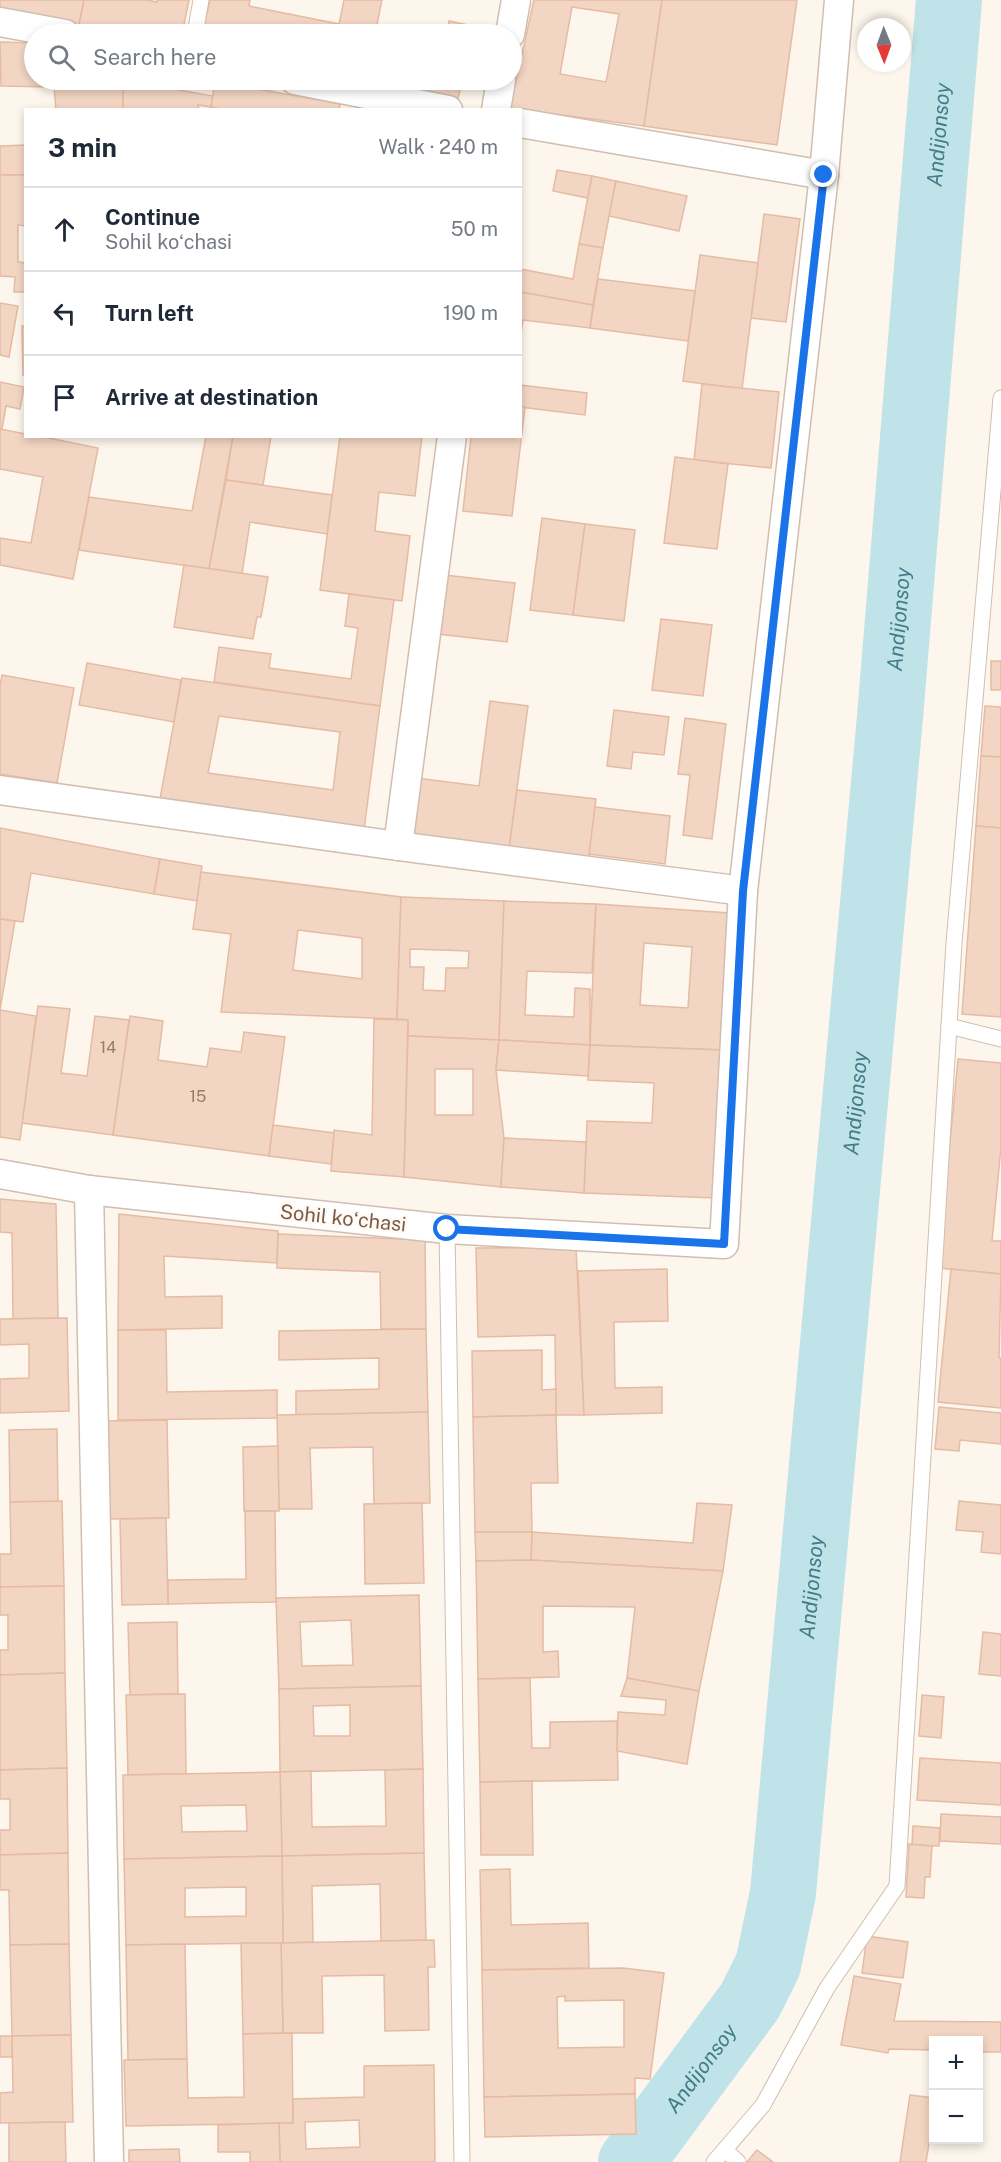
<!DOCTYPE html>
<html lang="en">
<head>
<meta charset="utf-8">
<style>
	body { margin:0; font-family:"Public Sans",sans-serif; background:#f2f2f3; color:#1f2937 }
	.controls { position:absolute; right:18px; bottom:18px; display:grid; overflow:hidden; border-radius:0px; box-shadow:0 3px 9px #0003 }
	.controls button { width:54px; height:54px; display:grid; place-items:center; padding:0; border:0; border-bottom:2px solid #e0e1e3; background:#fff; color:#1f2937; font:30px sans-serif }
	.compass { position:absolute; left:857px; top:18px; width:54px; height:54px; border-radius:50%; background:#fff; box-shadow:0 3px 9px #0003; rotate:179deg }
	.stop { position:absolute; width:18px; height:18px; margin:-14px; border:4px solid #1a73e8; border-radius:50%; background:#fff }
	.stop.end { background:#1a73e8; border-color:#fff; box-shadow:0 2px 6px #0008 }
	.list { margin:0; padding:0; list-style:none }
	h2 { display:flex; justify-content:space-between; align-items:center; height:78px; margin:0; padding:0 24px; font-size:26px }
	h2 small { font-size:20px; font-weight:400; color:#747a83 }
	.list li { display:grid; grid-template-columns:39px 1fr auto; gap:18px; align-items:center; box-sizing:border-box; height:84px; padding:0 24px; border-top:2px solid #e0e1e3 }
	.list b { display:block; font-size:22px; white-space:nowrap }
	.list p { margin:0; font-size:20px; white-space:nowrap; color:#747a83 }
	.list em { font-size:20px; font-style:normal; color:#747a83 }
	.icon { flex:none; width:33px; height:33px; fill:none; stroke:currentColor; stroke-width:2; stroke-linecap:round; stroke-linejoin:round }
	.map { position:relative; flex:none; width:1001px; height:2162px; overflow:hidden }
	.search { position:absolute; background:#fff; box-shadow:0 3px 9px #0003; left:24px; top:24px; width:498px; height:66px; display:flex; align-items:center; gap:15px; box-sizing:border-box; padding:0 21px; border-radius:33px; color:#747a83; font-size:22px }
	.panel { position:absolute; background:#fff; box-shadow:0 3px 9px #0003; left:24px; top:108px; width:498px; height:330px; border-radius:0px }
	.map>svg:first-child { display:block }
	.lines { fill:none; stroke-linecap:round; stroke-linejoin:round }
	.river { stroke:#bfe3e8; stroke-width:66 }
	.building { fill:#f3d5c3; stroke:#e6bba3; stroke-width:1.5; fill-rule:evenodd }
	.lane-casing { stroke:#d1beb0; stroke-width:17 }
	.street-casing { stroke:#d1beb0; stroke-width:31 }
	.lane { stroke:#fff; stroke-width:15 }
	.street { stroke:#fff; stroke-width:28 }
	.route { stroke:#1a73e8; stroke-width:8 }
	.labels { text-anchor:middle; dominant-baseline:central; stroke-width:5; stroke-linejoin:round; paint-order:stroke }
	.number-label { font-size:16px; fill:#987a6a }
	.street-label { font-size:20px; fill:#7a5c4d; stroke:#fffaf3 }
	.water-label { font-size:21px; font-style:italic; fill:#437c86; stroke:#fffaf3 }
</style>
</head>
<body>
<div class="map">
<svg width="1001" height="2162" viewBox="0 0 1001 2162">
	<rect width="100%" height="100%" fill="#fdf6ec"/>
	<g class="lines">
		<path class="river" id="s1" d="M631 2162 750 2001 768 1965 783 1893 890 717 949 0"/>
	</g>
	<g class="building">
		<path d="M0 0H84L79 25 0 9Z"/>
		<path d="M84 0H148L157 2V0H189L182 34H127L79 25Z"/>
		<path d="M210 0H250L249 6 339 24 344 0H382L375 34H202Z"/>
		<path d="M534 0H662L644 126 510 108ZM572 7 619 14 606 82 560 74Z"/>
		<path d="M662 0H797L777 145 644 126Z"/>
		<path d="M449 21 473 26 472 34H447Z"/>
		<path d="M0 42 33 43 34 80H123V110H56L54 87 1 86Z"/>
		<path d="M123 80 213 96 211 107 198 105 199 110H123Z"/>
		<path d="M366 80H462L458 99Z"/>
		<path d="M215 81 340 104 339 110H225L211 107Z"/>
		<path d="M26 145V175H0V146Z"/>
		<path d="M557 170 592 176 588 198 553 191Z"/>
		<path d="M0 175H26V226L18 225V262L26 263V292H14L15 277 0 276Z"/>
		<path d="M592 176 616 181 603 248 579 244Z"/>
		<path d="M616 181 687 196 679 231 609 216Z"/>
		<path d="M764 214 800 219 786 322 751 318Z"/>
		<path d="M579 244 603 248 593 305 520 292V269L573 279Z"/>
		<path d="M700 255 758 263 742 389 683 381Z"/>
		<path d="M598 279 695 291 688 341 590 328Z"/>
		<path d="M520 292 593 305 590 328 523 320 520 340Z"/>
		<path d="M0 303 18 306 9 357 0 355Z"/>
		<path d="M22 326H26V375H23Z"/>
		<path d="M0 382 24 387 20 409 6 406 2 429H0Z"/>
		<path d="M702 384 779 392 771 468 694 460Z"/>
		<path d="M520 385 587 393 585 415 520 407Z"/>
		<path d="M520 407H525L512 516 463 511 471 436H520Z"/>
		<path d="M0 429 26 434V436H39L98 448 73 579 0 565V538L31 543 43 477 0 469Z"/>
		<path d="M206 436H233L209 569 79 550 89 497 192 511Z"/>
		<path d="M233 436H271L263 485 226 480Z"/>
		<path d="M340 436H422L415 496 379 492 375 531 410 536 402 601 320 590Z"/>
		<path d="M675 457 728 464 717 549 664 543Z"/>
		<path d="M226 480 332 495 327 534 250 522 242 574 209 569Z"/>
		<path d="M542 518 585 524 573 615 530 610Z"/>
		<path d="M585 524 635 530 624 621 573 615Z"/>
		<path d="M184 565 268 577 261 617H257L253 639 174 627Z"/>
		<path d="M445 575 515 583 507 642 438 634Z"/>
		<path d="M349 594 394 600 380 706 214 682 219 647 271 654 269 668 351 679 358 628 345 626Z"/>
		<path d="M661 619 712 625 703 696 652 690Z"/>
		<rect x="991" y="661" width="10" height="29"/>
		<path d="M87 663 181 680 174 722 79 705Z"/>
		<path d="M2 675 74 688 57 783 0 774V686Z"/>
		<path d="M182 678 380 706 364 830 160 799ZM219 716 340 732 333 790 208 773Z"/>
		<path d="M490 701 528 706 509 849 409 836 417 778 479 786Z"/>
		<path d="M985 706 1001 707V757L981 756Z"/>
		<path d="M614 710 669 717 664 755 633 752 631 769 607 766Z"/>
		<path d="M685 718 726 724 712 839 683 835 690 775 678 774Z"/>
		<path d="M981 756 1001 757V828L976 826Z"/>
		<path d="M517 790 596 799 589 859 509 849Z"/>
		<path d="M595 807 670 816 665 864 589 854Z"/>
		<path d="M976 826 1001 828V1017L962 1014Z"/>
		<path d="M0 828 160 859 154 894 31 873 23 922 0 919Z"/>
		<path d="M160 859 202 866 197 901 154 894Z"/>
		<path d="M201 872 401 897 397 1019 221 1012 231 934 193 929ZM298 930 362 938V979L293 970Z"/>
		<path d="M401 897 504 901 499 1040 408 1036V1020L397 1019ZM410 949 469 951 468 968H446L445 991 423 990 424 967H410Z"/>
		<path d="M504 901 596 904 592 973 527 971 525 1015 574 1017 575 988 590 989V1045L499 1040Z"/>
		<path d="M596 904 730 913 721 1050 590 1045ZM644 943 692 947 688 1008 640 1005Z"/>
		<path d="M0 919 15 921 0 1010Z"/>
		<path d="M38 1006 70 1009 61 1073 87 1076 95 1016 129 1020 113 1135 22 1123Z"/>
		<path d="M0 1010 36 1016 20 1140 0 1137Z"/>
		<path d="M130 1016 163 1021 158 1060 207 1067 210 1048 241 1052 244 1032 285 1037 269 1156 113 1135Z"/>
		<path d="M374 1019 408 1020 404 1177 331 1171 334 1130 372 1135Z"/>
		<path d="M408 1036 499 1040 496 1070 504 1138 501 1187 404 1177ZM435 1069H473V1115H435Z"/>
		<path d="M499 1040 590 1045 588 1076 496 1070Z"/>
		<path d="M590 1045 721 1050 715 1198 584 1193 587 1121 652 1123 654 1083 588 1080Z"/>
		<path d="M958 1059 1001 1063V1147L992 1241H1001V1274L938 1268Z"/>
		<path d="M273 1125 334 1133 331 1164 269 1156Z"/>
		<path d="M504 1138 586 1142 584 1193 501 1187Z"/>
		<path d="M0 1199 56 1204 58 1318 13 1319 12 1233 0 1232Z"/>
		<path d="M119 1214 278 1231 277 1263 164 1256 165 1297 222 1296V1328L118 1330Z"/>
		<path d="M278 1234 425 1240 426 1329H381L380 1272 277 1268Z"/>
		<path d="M576 1247 584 1415H556L555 1335 478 1337 476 1248Z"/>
		<path d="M667 1269 668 1321 614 1322 615 1388 662 1387V1413L584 1415 578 1271Z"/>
		<path d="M951 1269 1001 1274 999 1358H1001V1408L938 1402Z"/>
		<path d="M67 1318 69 1411 0 1413V1379L29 1378V1344L0 1345V1319Z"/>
		<path d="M426 1329 428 1412 296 1415V1391L379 1389V1358L279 1360V1331Z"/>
		<path d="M118 1330H166L167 1392 277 1390V1418L118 1420Z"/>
		<path d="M542 1350V1390L556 1389V1415L473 1417 472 1351Z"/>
		<path d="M939 1407 1001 1413V1444L960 1440 959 1451 935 1449Z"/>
		<path d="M428 1412 430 1503 374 1504 373 1447 310 1448 312 1509H279L277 1415Z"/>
		<path d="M556 1415 558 1483H531L532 1532H475L473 1417Z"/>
		<path d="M167 1420 169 1518 107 1519 106 1421Z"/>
		<path d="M57 1429 58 1502H10L9 1430Z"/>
		<path d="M278 1446 279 1511H244L243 1447Z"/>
		<path d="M62 1501 64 1586 0 1587V1554H11L10 1502Z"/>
		<path d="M959 1501 1001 1505V1554L981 1552 983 1532 956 1530Z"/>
		<path d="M422 1503 424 1583 365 1584 364 1504Z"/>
		<path d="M697 1503 732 1505 723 1571 531 1560 532 1532 693 1543Z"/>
		<path d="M245 1511H275L276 1602 168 1604V1580L246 1579Z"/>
		<path d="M166 1518 168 1604 122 1605 120 1519Z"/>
		<path d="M475 1532H532L531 1560 476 1561Z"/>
		<path d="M531 1560 723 1571 699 1691 627 1678 635 1607 543 1606V1652L558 1651 559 1677 478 1679 476 1561Z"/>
		<path d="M64 1586 65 1673 0 1675V1650H8V1615H0V1587Z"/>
		<path d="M419 1595 421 1686 279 1689 276 1598ZM351 1620 353 1665 302 1666 300 1622Z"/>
		<path d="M177 1622 178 1694 130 1695 128 1623Z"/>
		<path d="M983 1632 1001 1634V1676L979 1674Z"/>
		<path d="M65 1673 67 1768 0 1770V1675Z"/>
		<path d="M530 1678 532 1748H550V1722L617 1721 618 1780 480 1782 478 1679Z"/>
		<path d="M627 1678 699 1691 687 1764 617 1751 618 1712 665 1715 666 1700 621 1696Z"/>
		<path d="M421 1686 423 1769 280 1772 279 1689ZM350 1705V1736H314L313 1706Z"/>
		<path d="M185 1694 186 1774 128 1775 126 1695Z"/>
		<path d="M922 1695 944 1697 941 1738 919 1736Z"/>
		<path d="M920 1758 1001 1763V1805L917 1800Z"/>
		<path d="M67 1768 68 1853 0 1855V1830H10V1799H0V1770Z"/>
		<path d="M423 1769 424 1853 282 1856 280 1772 311 1771 312 1827 386 1826 385 1770Z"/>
		<path d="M280 1772 282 1856 124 1859 123 1775ZM246 1805 247 1831 182 1832 181 1806Z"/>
		<path d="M532 1781 533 1855H481L480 1782Z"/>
		<path d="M941 1814 1001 1817V1844L940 1841Z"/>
		<path d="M913 1826 940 1828 939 1846 912 1845Z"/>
		<path d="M909 1844 932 1846 930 1877H925L924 1898 906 1897Z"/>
		<path d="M68 1853 69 1944 10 1945 9 1890H0V1855Z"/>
		<path d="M424 1853 426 1940 381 1941 380 1884 312 1886 313 1942 283 1943 282 1856Z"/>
		<path d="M282 1856 283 1943 126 1945 124 1859ZM246 1887V1916L185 1917V1888Z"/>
		<path d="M510 1869 511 1925 588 1923 589 1968 482 1970 480 1870Z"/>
		<path d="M867 1936 908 1942 903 1978 862 1973Z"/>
		<path d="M434 1940 435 1967H428L429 2030 385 2031 384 1975 322 1976 323 2033H283L281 1943Z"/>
		<path d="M241 1943H281L283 2033 243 2034Z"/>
		<path d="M69 1944 71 2035 12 2036 10 1945Z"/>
		<path d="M185 1944 187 2059 128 2060 126 1945Z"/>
		<path d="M623 1968 664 1973 650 2079 635 2078V2094L484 2097 482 1970ZM565 1996V2001L624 2000V2047L558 2048 557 1997Z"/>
		<path d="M854 1976 901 1984 894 2021 1001 2022V2052H978V2040H934V2050L889 2049 888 2053 841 2045Z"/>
		<path d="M292 2033 293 2123 126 2126 124 2060 187 2059 188 2098 244 2097 243 2034Z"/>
		<path d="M71 2035 73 2122 0 2123V2093L13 2092 12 2036Z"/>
		<rect x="0" y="2036" width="12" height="21"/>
		<path d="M434 2065 435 2162H280L279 2123H293V2099L364 2097V2066ZM359 2120 360 2147 306 2149 305 2122Z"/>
		<path d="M635 2094 636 2134 485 2137 484 2097Z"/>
		<path d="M910 2095 934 2098V2114L926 2162H900Z"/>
		<path d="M65 2122 66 2162H9V2123Z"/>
		<path d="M279 2123 280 2162H250V2152H218V2125Z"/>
		<path d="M179 2149 180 2162H129V2150Z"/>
		<path d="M757 2150 773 2162H747Z"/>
	</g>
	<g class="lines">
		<defs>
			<g id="lane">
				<path d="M195 34 201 0"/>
				<path d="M949 1026 1001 1039"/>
				<path d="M447 1229 462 2162"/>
				<path d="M725 2150 738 2162"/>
				<path d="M714 2162 763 2105 827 1988 897 1886 954 943 1001 398"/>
			</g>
			<g id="street">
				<path d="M0 22 65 34"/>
				<path d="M510 34 516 0"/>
				<path d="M295 80 448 110"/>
				<path d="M496 110 501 80"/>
				<path d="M520 123 824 175"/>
				<path d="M0 790 398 846 743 891"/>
				<path d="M398 846 452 436"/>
				<path d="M0 1174 89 1190 447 1229 724 1244 743 891 824 175 839 0"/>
				<path d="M89 1190 109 2162"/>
			</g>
		</defs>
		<use href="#lane" class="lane-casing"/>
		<use href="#street" class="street-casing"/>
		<use href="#lane" class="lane"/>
		<use href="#street" class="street"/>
	</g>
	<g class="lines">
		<path class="route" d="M447 1229 724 1244 743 891 824 175"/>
	</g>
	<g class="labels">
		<g class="number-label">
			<text x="108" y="1047">14</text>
			<text x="198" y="1096">15</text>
		</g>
		<g class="street-label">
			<text transform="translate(343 1218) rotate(6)">Sohil koʻchasi</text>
		</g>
		<g class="water-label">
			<text stroke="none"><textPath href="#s1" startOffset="2079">Andijonsoy</textPath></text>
			<text stroke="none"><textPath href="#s1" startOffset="1593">Andijonsoy</textPath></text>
			<text stroke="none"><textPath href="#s1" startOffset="1107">Andijonsoy</textPath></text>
			<text stroke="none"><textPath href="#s1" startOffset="621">Andijonsoy</textPath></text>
			<text stroke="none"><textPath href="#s1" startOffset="117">Andijonsoy</textPath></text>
		</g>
	</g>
</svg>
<div class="controls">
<button>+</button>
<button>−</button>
</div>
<svg class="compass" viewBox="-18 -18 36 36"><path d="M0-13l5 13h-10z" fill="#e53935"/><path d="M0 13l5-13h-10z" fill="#747a83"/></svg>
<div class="stop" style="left:447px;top:1229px"></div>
<div class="stop end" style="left:824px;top:175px"></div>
<div class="search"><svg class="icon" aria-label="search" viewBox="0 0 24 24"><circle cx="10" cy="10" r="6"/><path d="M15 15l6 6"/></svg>Search here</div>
<section class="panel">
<h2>3 min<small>Walk · 240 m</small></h2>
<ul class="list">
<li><svg class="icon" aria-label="ahead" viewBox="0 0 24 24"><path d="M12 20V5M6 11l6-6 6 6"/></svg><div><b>Continue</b><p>Sohil koʻchasi</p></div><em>50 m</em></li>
<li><svg class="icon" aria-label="left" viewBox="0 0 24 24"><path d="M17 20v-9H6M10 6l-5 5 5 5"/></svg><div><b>Turn left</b></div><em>190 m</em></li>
<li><svg class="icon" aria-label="arrive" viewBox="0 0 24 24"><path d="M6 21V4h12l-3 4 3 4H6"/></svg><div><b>Arrive at destination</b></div></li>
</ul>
</section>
</div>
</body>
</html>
